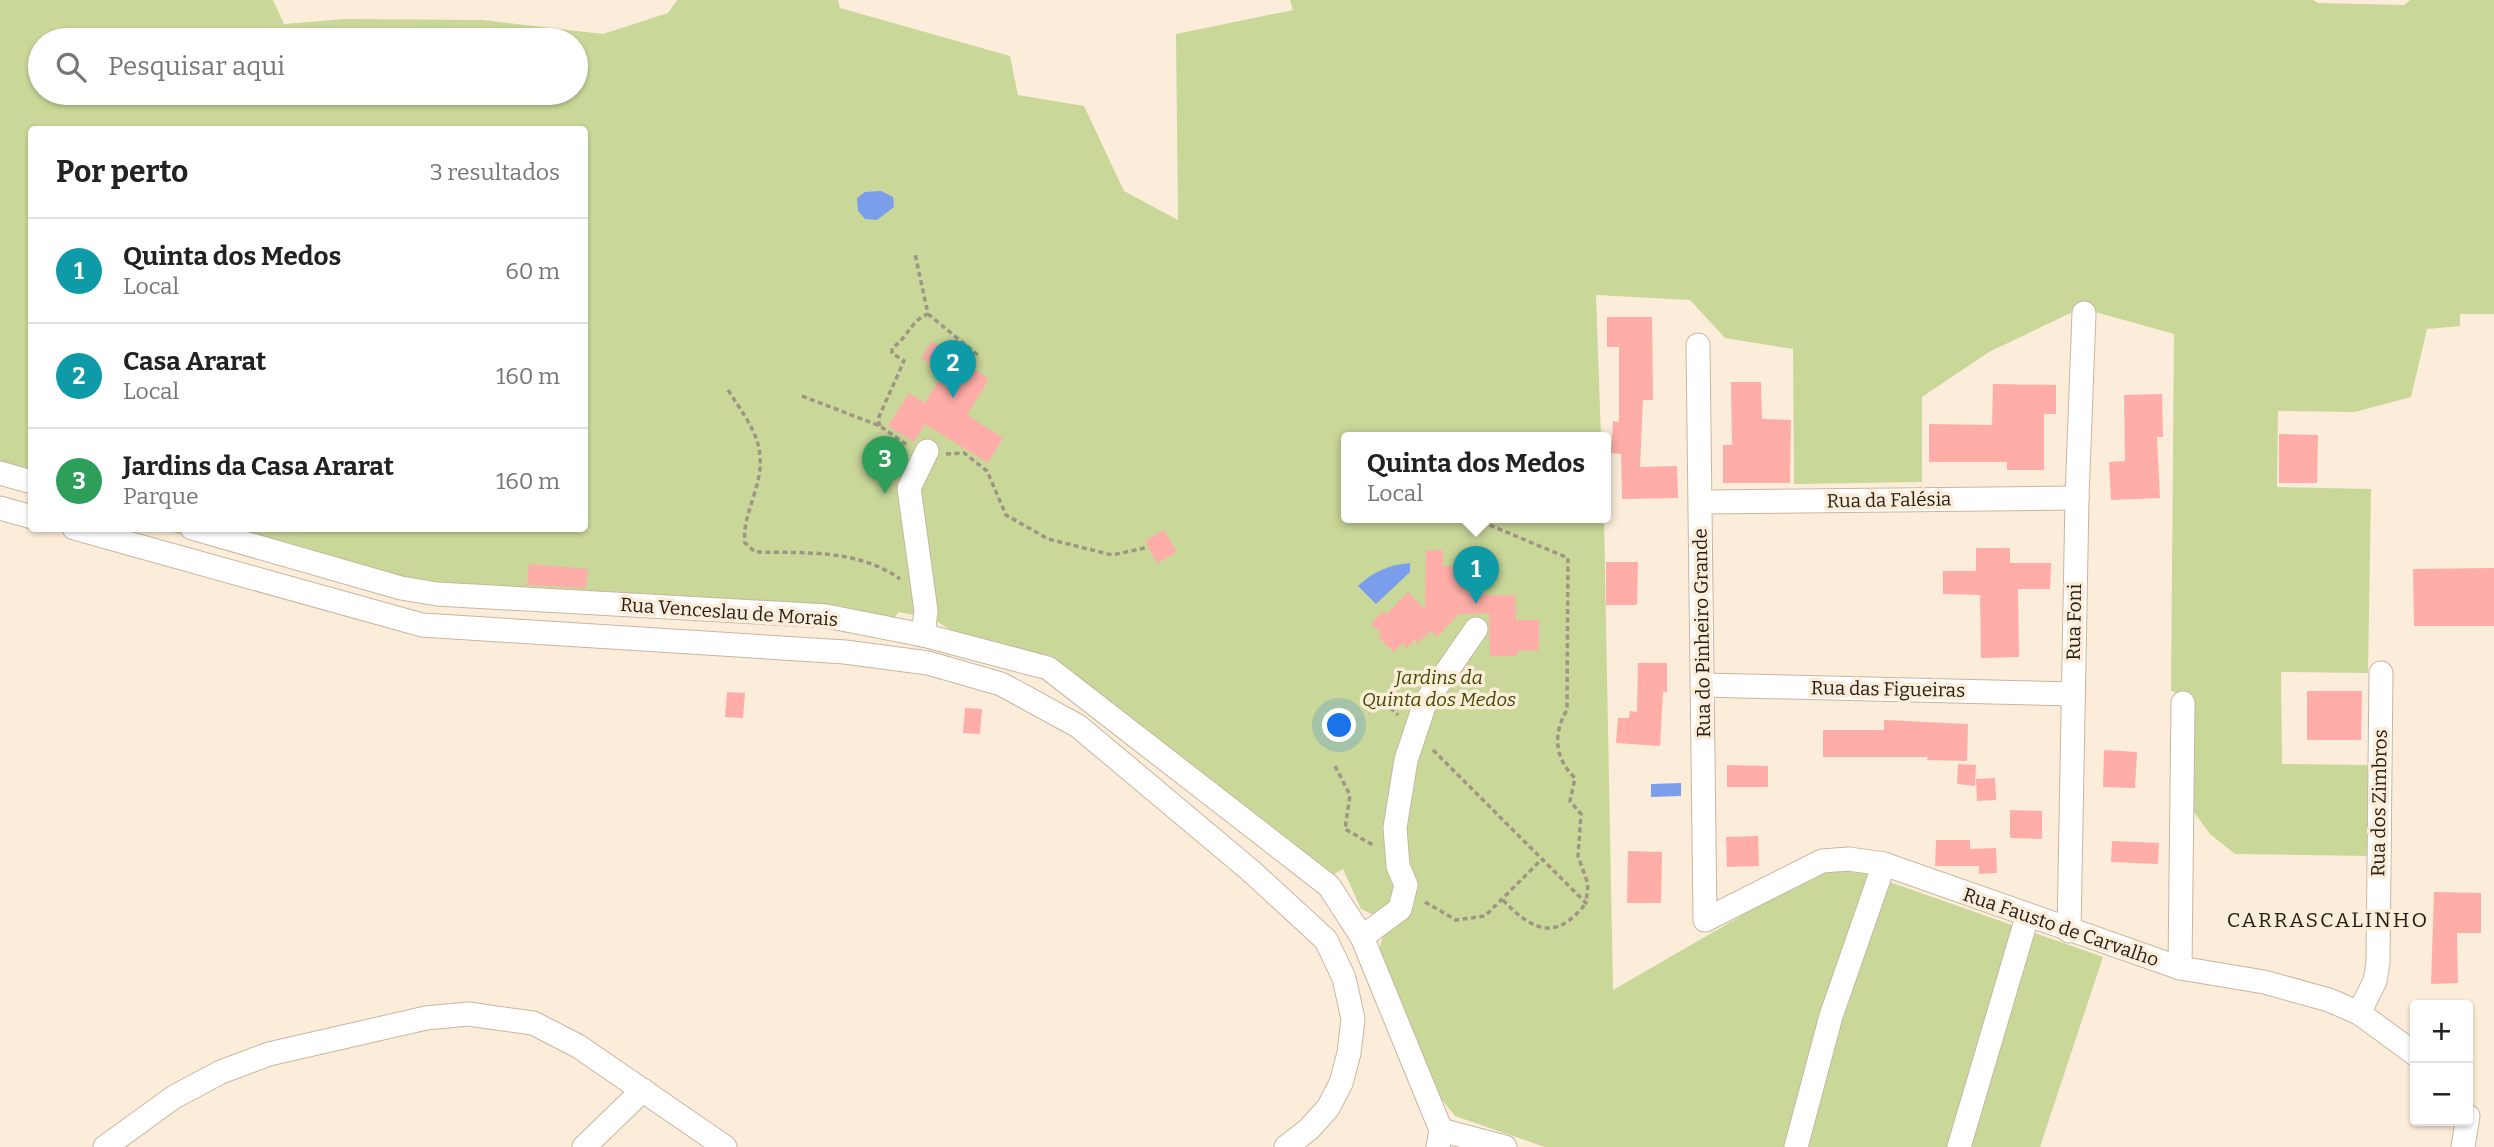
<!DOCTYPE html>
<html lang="pt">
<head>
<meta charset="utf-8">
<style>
	body { margin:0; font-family:Bitter,serif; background:#f6f6f6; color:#222 }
	.controls { position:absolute; right:21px; bottom:21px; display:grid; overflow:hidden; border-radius:7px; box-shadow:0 2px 5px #0004 }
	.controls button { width:63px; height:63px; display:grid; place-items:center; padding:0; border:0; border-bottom:2px solid #e0e0e0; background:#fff; color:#222; font:35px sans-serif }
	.you { position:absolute; left:1340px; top:726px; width:24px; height:24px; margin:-18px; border:5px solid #fff; border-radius:50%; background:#1a73e8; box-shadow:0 0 0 10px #1a73e833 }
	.badge { display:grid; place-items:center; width:46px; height:46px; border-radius:50%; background:#ea580c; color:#fff; font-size:23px; font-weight:700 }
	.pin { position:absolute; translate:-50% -58px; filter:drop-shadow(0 2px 4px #0008) }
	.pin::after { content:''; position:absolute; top:37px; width:24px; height:21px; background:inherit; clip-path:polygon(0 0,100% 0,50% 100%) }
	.popup { position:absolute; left:1341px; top:432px; width:270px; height:91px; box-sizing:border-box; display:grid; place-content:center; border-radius:7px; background:#fff; filter:drop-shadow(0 2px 5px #0005); font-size:23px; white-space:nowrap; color:#767676 }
	.popup b { font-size:26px; color:#222 }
	.popup::after { content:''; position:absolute; left:50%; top:100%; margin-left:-14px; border:14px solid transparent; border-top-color:#fff }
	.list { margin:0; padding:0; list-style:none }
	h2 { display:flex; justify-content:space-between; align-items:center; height:91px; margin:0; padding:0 28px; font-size:30px }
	h2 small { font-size:23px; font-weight:400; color:#767676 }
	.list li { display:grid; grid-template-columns:46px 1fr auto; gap:21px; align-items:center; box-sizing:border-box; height:105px; padding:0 28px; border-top:2px solid #e0e0e0 }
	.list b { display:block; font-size:26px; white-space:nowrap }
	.list p { margin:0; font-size:23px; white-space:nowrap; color:#767676 }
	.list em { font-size:23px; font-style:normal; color:#767676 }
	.icon { flex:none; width:38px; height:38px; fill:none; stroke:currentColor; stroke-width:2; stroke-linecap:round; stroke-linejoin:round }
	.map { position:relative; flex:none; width:2494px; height:1147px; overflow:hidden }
	.search { position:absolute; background:#fff; box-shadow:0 2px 5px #0004; left:28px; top:28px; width:560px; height:77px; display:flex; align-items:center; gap:18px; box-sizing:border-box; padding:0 24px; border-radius:38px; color:#767676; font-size:26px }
	.panel { position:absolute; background:#fff; box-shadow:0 2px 5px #0004; left:28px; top:126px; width:560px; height:406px; border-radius:7px }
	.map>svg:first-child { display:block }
	.green { fill:#c9d799; fill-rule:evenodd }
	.water { fill:#7b9eec }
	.building { fill:#feada8 }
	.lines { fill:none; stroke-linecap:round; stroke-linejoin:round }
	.minor-casing { stroke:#c8b69f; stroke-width:25 }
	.path { stroke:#a09485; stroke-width:3.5; stroke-dasharray:5 3.5; stroke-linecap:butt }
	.minor { stroke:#fff; stroke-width:23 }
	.labels { text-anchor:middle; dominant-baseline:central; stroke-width:7; stroke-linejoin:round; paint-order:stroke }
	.street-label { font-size:19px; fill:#272017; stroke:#fcedda }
	.park-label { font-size:19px; font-style:italic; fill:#3f4900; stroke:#fcedda }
	.neighbourhood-label { font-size:21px; letter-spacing:2px; fill:#272017; stroke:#fcedda }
</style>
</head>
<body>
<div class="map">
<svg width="2494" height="1147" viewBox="0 0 2494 1147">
	<rect width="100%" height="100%" fill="#fcedda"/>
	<path class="green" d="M0 0H273L284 24 346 19 483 20 603 34 668 13 677 0H838L840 8 1010 56 1018 95 1084 106 1124 191 1178 220 1176 34 1293 10 1290 0H2313L2318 3 2404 5 2410 0H2494V314H2460V326L2427 329 2411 397 2355 412 2278 411 2277 487 2371 489 2368 673 2281 672 2282 764 2369 765V856L2235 854 2210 834 2191 808 2194 700 2171 691 2174 334 2081 308 1989 352 1922 397V482L1794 484 1793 349 1725 338 1690 300 1596 295 1601 438H1346V518H1604L1613 990 1817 872 1847 867 2103 957 2040 1147H1545L1455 1116 1440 1097 1379 949 1384 933 1378 917 1361 909 1343 869 1331 876 1055 660 954 632 933 619 899 612 893 619 831 607 638 593 641 613 430 603 161 529 584 528V130H32L31 490 0 480ZM40 40H576V93H40Z"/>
	<g class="water">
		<path d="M881 191 893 197 894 207 877 220 865 219 858 211 857 198 865 192Z"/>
		<path d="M1410 563V572L1376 604 1358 586C1374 571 1389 565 1410 563Z"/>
		<path d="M1681 783V796L1651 797V784Z"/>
	</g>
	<g class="building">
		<path d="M1607 317H1652L1653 400H1643L1640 467 1677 466 1678 498 1622 499 1621 454 1611 453 1613 421 1619 422V347H1607Z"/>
		<path d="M932 341 989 379 967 415 1003 438 988 463 925 424 914 442 888 426 909 393 925 403 944 372 921 358Z"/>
		<path d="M1731 382H1761L1762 419 1791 420 1790 483H1723V445H1732Z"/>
		<path d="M1993 384 2056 385V414H2044V470H2007V462H1929V424L1992 425Z"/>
		<path d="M2162 394 2163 437H2157L2160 498 2111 500 2109 462 2125 461 2124 395Z"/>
		<path d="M2279 434 2318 435 2317 483H2279Z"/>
		<path d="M1164 530 1177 552 1157 563 1145 541Z"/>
		<path d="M1976 548H2010V563H2051L2050 589H2018L2019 657 1981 658 1980 595 1943 594V571H1976Z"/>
		<path d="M1426 550H1443V566H1458L1457 575H1473V595H1515L1516 620H1539V650L1517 651V656H1490L1489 613 1459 614 1437 637 1431 631 1418 643 1415 640 1407 648 1402 643 1394 652 1378 637 1382 634 1371 624 1383 611 1387 614 1408 592 1425 610Z"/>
		<path d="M1606 562H1638L1637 605H1606Z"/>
		<path d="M529 564 588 569 586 588 527 585Z"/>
		<path d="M2494 568V626H2414L2413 569Z"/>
		<path d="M1638 663H1667V692H1663L1660 746 1616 743 1618 718H1629L1630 711 1637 712Z"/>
		<path d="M2307 691H2362L2361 740H2307Z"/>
		<path d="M727 692 745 693 743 718 725 717Z"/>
		<path d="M965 708 982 709 980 734 963 733Z"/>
		<path d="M1884 720 1968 724 1967 761 1927 760 1928 757H1823V730H1884Z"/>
		<path d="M2104 750 2137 752 2135 788 2103 787Z"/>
		<path d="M1958 764 1976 765 1975 786 1957 784Z"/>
		<path d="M1727 765 1768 766V787H1727Z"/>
		<path d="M1995 778 1996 800 1977 801 1976 779Z"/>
		<path d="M2010 810 2042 811V839L2010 838Z"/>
		<path d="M1758 836 1759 866 1727 867 1726 837Z"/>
		<path d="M1936 840H1970V849L1996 848 1997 873 1979 874V866H1935Z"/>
		<path d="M2112 841 2159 843 2158 864 2111 862Z"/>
		<path d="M1628 851 1662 852 1661 903H1627Z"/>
		<path d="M2434 892 2481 893V933H2457L2458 983 2431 984Z"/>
	</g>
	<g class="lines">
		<defs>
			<g id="minor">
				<path d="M1698 345 1705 920 1822 861 1849 859 1884 864 2180 968 2264 982 2329 1000 2359 1013 2415 1054"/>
				<path d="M0 473 32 482"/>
				<path d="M1701 502 2077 498"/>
				<path d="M0 508 32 517"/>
				<path d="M74 528 422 625 845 652 928 663 1001 684 1078 726 1251 871 1326 940 1344 978 1353 1019 1349 1053 1341 1083 1328 1108 1309 1129 1286 1147"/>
				<path d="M192 528 401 588 437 594 826 616 923 635 1048 668 1329 886 1362 937 1441 1130 1438 1147"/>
				<path d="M923 635 926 611 909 488 927 451"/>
				<path d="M1703 685 2072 694"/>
				<path d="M2069 931 2077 498 2084 313"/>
				<path d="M1362 937 1400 909 1406 885 1398 866 1395 828 1406 760 1425 703 1476 629"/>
				<path d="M2180 968 2183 703"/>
				<path d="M2359 1013 2375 981 2378 963 2381 673"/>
				<path d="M1441 1130 1505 1147"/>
				<path d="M105 1147 174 1097 221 1072 269 1054 426 1018 468 1014 533 1023 578 1046 725 1147"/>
				<path d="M584 1147 643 1090"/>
				<path d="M1796 1147 1831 1016 1884 864"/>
				<path d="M1959 1147 2027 917"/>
				<path d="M2463 1147 2468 1116"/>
			</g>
		</defs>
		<use href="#minor" class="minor-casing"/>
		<g class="path">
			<path d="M928 314 979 356"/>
			<path d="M728 390C753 429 770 447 754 495 749 512 743 526 745 543L755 552C805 553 858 549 900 579"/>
			<path d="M802 396 880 426 907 445"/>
			<path d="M880 426 878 419 904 361 892 353V348C908 338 910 321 928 314L915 254"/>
			<path d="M946 454 964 453 987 471 1006 515 1048 539 1112 555 1145 548"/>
			<path d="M1367 520 1371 518"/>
			<path d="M1384 702 1398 715"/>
			<path d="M1433 750 1586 903 1588 884 1578 856 1581 814 1570 801 1575 778C1554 758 1553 733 1567 710L1568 558 1473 518"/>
			<path d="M1335 766 1350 795 1345 829 1373 845"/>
			<path d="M1503 900C1533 932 1557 941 1586 903"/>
			<path d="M1425 902 1456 920 1485 916 1541 860"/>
		</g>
		<use href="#minor" class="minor"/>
	</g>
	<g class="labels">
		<g class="street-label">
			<text transform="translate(1889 500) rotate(-1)">Rua da Falésia</text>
			<text transform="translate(729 612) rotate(4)">Rua Venceslau de Morais</text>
			<text transform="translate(2074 622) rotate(-89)">Rua Foni</text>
			<text transform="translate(1702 633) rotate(-91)">Rua do Pinheiro Grande</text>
			<text transform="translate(1888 689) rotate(1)">Rua das Figueiras</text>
			<text transform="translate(2379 803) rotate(-89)">Rua dos Zimbros</text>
			<text transform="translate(2061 927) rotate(19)">Rua Fausto de Carvalho</text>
		</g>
		<g class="park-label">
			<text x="1439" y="677">Jardins da<tspan x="1439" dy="22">Quinta dos Medos</tspan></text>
		</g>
		<g class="neighbourhood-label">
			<text x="2328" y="920">CARRASCALINHO</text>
		</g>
	</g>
</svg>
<div class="controls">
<button>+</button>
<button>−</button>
</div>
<div class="you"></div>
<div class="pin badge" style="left:1476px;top:604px;background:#0f9aa8">1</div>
<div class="popup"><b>Quinta dos Medos</b>Local</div>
<div class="pin badge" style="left:953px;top:398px;background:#0f9aa8">2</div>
<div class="pin badge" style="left:885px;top:494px;background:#2e9e5b">3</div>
<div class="search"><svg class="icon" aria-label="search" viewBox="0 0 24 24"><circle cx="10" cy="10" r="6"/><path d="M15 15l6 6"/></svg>Pesquisar aqui</div>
<section class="panel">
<h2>Por perto<small>3 resultados</small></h2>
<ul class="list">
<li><span class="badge" style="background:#0f9aa8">1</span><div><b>Quinta dos Medos</b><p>Local</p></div><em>60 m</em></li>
<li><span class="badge" style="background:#0f9aa8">2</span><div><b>Casa Ararat</b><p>Local</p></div><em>160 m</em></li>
<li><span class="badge" style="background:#2e9e5b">3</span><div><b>Jardins da Casa Ararat</b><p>Parque</p></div><em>160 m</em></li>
</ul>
</section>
</div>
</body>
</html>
